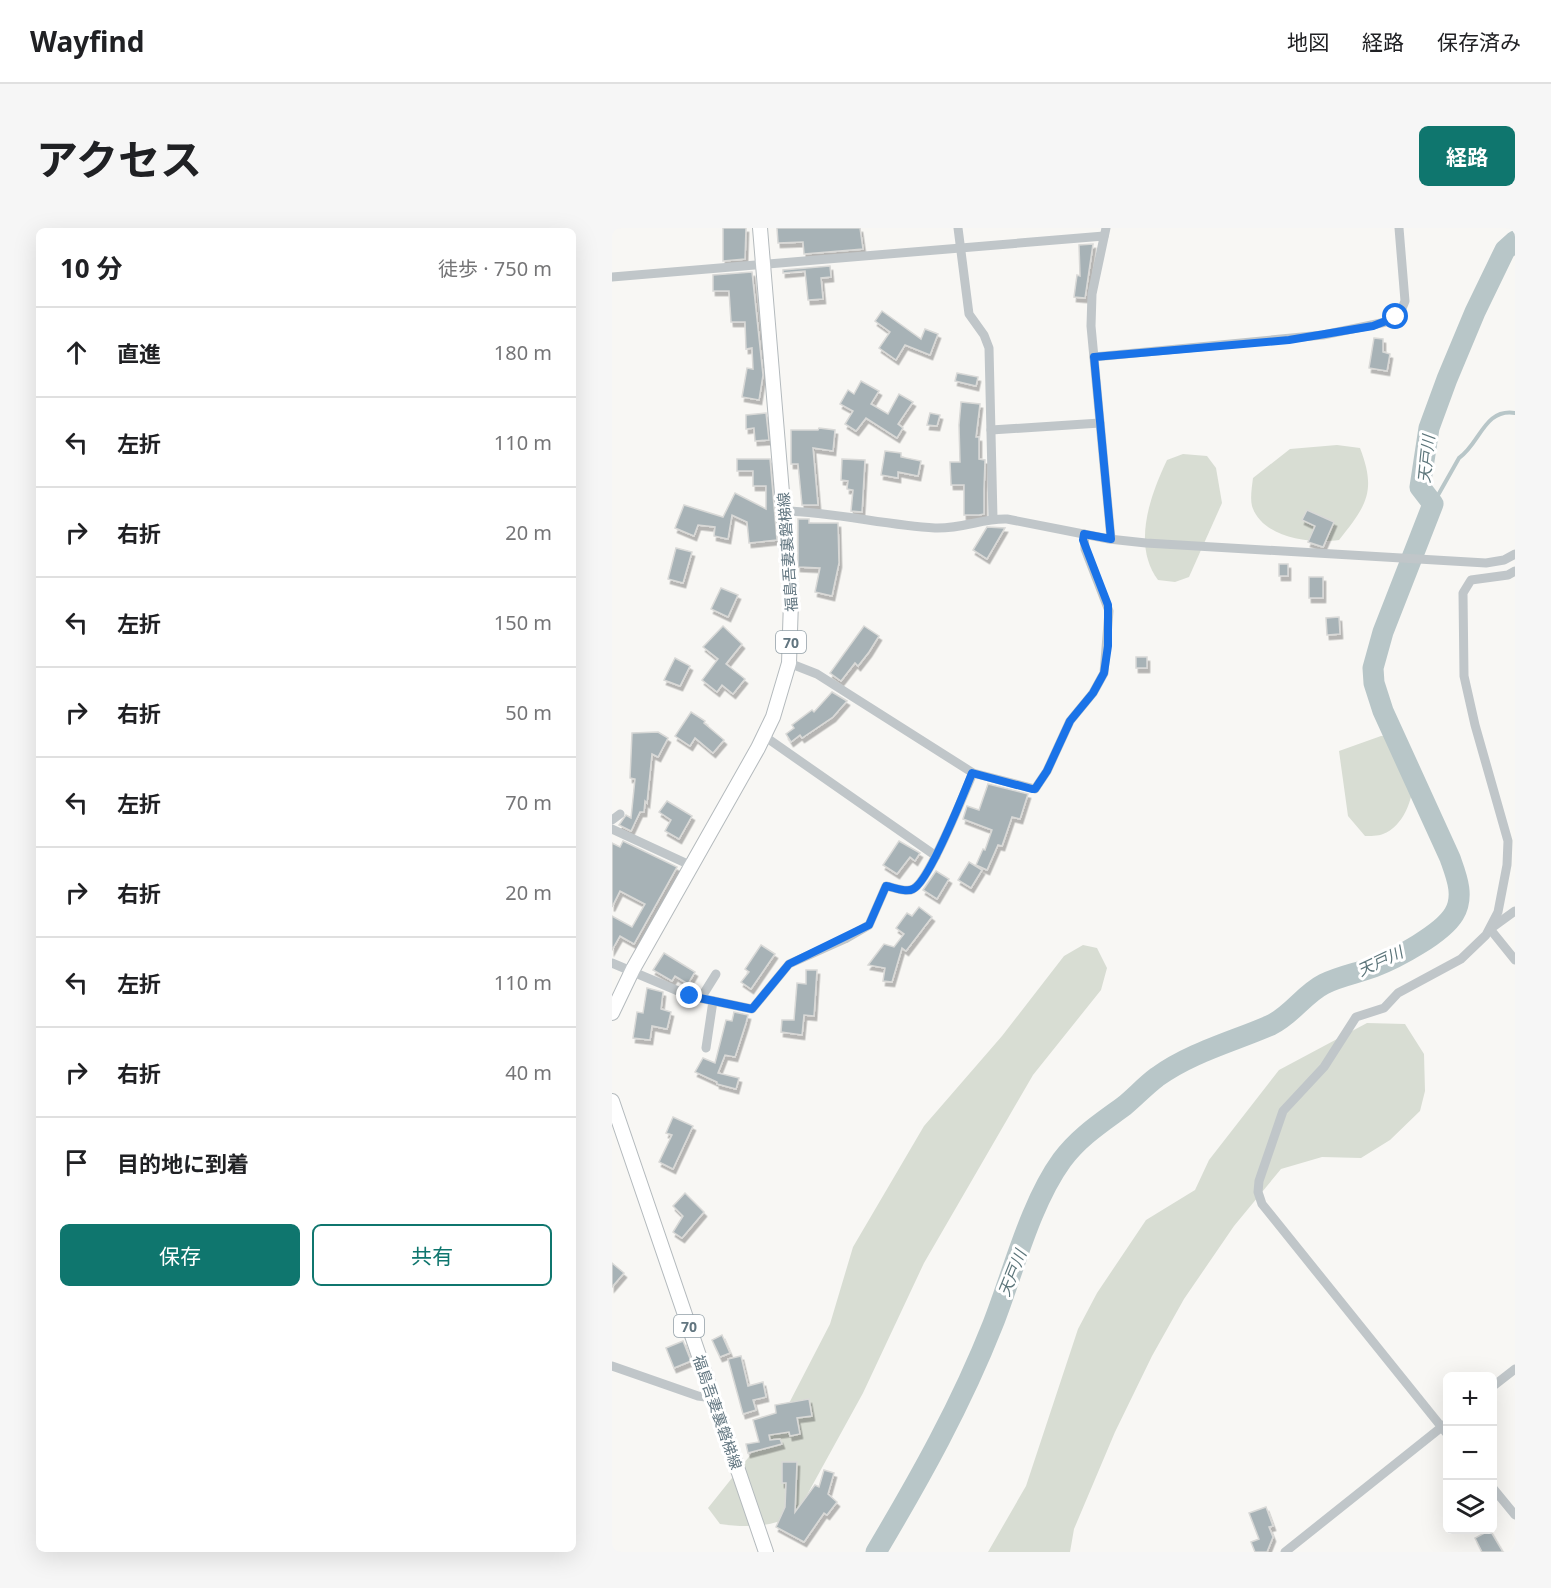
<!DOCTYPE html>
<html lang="ja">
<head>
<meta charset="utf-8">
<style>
	body { margin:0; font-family:"Noto Sans","Noto Sans JP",sans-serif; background:#f6f6f6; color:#202124 }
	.controls { position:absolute; right:18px; bottom:18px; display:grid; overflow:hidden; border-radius:9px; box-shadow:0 6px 24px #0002 }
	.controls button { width:54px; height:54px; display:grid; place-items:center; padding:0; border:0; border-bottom:2px solid #e0e0e0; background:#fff; color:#202124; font:30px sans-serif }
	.stop { position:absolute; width:18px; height:18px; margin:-14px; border:4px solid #1a73e8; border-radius:50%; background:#fff }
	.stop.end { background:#1a73e8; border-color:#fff; box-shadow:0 2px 6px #0008 }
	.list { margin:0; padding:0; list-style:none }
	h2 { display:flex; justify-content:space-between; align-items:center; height:78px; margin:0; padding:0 24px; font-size:26px }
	h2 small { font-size:20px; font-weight:400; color:#757577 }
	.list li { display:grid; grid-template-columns:39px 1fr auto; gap:18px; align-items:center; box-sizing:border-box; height:90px; padding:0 24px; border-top:2px solid #e0e0e0 }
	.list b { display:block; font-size:22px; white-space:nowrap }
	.list em { font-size:20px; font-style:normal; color:#757577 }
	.actions { display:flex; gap:12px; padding:18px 24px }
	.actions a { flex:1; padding:14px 0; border:2px solid #0f766e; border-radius:9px; text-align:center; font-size:21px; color:#0f766e }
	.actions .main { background:#0f766e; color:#fff }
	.icon { flex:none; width:33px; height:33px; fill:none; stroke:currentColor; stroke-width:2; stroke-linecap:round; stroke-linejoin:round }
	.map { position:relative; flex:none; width:903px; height:1324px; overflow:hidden; border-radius:9px }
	header { display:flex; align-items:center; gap:36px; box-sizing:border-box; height:84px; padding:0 30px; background:#fff; border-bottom:2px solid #e0e0e0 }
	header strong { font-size:28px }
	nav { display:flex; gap:33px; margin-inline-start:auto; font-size:21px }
	.intro { display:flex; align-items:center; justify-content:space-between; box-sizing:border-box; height:144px; padding:0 36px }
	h1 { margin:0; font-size:42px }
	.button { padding:15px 27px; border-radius:9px; background:#0f766e; color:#fff; font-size:21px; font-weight:700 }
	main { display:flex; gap:36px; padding:0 36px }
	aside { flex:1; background:#fff; border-radius:9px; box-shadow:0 6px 24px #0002 }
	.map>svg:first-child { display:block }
	.green { fill:#d8ddd3 }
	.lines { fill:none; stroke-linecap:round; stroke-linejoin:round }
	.stream { stroke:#b8c6c8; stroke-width:4 }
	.river { stroke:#b8c6c8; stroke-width:21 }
	.building { fill:#a7b2b6; stroke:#d9d9d7; stroke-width:1.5; filter:url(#shadow) }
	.primary-casing { stroke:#b4babd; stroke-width:16 }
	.minor { stroke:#c0c6c9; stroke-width:9 }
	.primary { stroke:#fff; stroke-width:14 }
	.route { stroke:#1a73e8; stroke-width:8 }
	.labels { text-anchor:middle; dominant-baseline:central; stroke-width:6; stroke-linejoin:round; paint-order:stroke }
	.shield { fill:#fff; stroke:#919fa6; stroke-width:1.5 }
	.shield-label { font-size:14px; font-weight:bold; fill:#627680 }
	.street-label { font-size:15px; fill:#627680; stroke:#fff }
	.water-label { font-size:16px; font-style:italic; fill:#5d767b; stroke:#fff }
</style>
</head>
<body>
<header>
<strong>Wayfind</strong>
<nav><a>地図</a><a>経路</a><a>保存済み</a></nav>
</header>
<div class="intro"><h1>アクセス</h1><a class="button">経路</a></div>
<main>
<aside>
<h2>10 分<small>徒歩 · 750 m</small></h2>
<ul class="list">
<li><svg class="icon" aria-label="ahead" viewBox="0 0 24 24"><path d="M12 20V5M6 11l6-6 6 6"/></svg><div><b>直進</b></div><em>180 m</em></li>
<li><svg class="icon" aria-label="left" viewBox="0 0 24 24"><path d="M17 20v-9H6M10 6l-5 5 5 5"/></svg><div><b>左折</b></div><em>110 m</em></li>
<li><svg class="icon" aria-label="right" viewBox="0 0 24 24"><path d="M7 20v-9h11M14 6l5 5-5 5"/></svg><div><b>右折</b></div><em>20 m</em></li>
<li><svg class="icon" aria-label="left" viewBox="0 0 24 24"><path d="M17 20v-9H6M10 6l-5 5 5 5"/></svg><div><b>左折</b></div><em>150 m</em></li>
<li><svg class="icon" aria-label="right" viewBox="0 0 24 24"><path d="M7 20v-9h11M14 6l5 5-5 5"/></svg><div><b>右折</b></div><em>50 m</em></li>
<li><svg class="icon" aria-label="left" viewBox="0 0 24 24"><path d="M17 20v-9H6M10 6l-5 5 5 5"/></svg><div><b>左折</b></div><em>70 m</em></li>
<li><svg class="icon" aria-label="right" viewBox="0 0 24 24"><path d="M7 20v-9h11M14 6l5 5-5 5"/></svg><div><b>右折</b></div><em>20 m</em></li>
<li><svg class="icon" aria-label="left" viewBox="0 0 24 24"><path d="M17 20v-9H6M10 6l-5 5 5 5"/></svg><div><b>左折</b></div><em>110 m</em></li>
<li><svg class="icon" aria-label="right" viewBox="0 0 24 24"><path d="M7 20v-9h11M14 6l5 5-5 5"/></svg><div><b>右折</b></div><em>40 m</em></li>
<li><svg class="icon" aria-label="arrive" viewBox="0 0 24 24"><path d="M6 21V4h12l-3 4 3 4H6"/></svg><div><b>目的地に到着</b></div></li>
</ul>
<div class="actions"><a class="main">保存</a><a>共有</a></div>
</aside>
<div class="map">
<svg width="903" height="1324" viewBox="0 0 903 1324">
	<defs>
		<filter id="shadow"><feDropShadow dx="2.5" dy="4.5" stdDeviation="0" flood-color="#0004"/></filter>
	</defs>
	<rect width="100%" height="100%" fill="#f8f7f4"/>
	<g class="green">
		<path d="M725 217 748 220C765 264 754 278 727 312 699 316 650 310 640 278 638 270 640 258 641 250L678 221Z"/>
		<path d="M571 226 595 228 604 240 610 275 577 349 563 354 546 352C520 317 538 268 555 232Z"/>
		<path d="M783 507C787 511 793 516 796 520 810 544 799 596 771 606 766 608 758 608 753 608L736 588 727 523 769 508Z"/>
		<path d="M471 717 485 720 495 740 489 762 421 847 312 1035 251 1165 184 1287C159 1299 135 1300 108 1296L96 1280 172 1185 218 1096 241 1019 312 898 390 808 452 728Z"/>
		<path d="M755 795 793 796 812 826 813 863 808 883 778 912 749 930 710 929 669 941 622 998 572 1071 540 1128 503 1204 462 1301 458 1324H376L414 1258 466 1101 485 1065 534 992 583 962 597 932 667 842Z"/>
	</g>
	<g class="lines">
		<path class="stream" d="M821 276 847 230C868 216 872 180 903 185"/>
		<path class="river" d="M264 1324C308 1250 349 1177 381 1096 401 1045 418 976 450 932 467 909 489 895 512 878 523 869 533 858 545 849 580 824 620 814 659 797 680 787 692 766 712 756 728 748 746 745 762 739 785 730 830 706 842 686 853 668 844 647 838 630L771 483 762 455 761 440 771 404 821 276 808 259 817 200 835 151 863 84 893 22 903 13"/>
	</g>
	<g class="building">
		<path d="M111 0H134L133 31 111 33Z"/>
		<path d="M165 0H248L251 21 192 26 191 14 166 15Z"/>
		<path d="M481 16 473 70 462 69 465 47 468 48 467 17Z"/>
		<path d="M218 38 219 49 209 50 211 71 196 72 193 43 171 45V42Z"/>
		<path d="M140 44 151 147 147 172 130 169 135 140 141 141 140 120 134 121 133 94H119L117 63H101V47Z"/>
		<path d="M270 83 309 111 313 101 326 106 318 127 293 117 284 132 267 120 278 104 263 93Z"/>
		<path d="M762 110 771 111V124L778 126 775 143 757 140Z"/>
		<path d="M345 145 366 149 364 158 343 153Z"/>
		<path d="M249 153 267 163 259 176 276 186 287 166 301 174 286 196 291 200 285 210 254 190 244 203 233 196 241 183 228 176 236 162 242 166Z"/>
		<path d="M349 174 368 176 364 209H367V231L373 232 372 261V286L367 287H352V257H339L338 234H348L347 197Z"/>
		<path d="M154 185 157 212 143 213 142 200 134 201V187Z"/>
		<path d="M318 185 328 187 325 198 315 197Z"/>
		<path d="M207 200 223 202 221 223 201 220 206 277H190L186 236H179V202H206Z"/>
		<path d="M273 223 289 225V229L309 233 306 248 286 244V250L269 247Z"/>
		<path d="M125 231H158L165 312 137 315 135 294 120 287 116 311 102 308 103 299 86 297 82 308 63 300 72 277 111 289 123 265 154 281V258H141V243H125Z"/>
		<path d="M230 231 253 232 250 284 239 283 241 262 235 261 236 253 229 252Z"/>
		<path d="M695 282 722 294 711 319 696 314 703 298 690 292Z"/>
		<path d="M186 291H197V295H226L227 335 220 368 203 364 208 340 186 339Z"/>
		<path d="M375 299 393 300 375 331 361 322Z"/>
		<path d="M64 320 80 324 71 355 56 351Z"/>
		<rect x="667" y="336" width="9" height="12"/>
		<rect x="697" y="349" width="14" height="21"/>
		<path d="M109 360 126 367 116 389 99 381Z"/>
		<path d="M727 389 728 406 715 407 714 390Z"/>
		<path d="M111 398 130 416 114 436 133 451 121 466 110 457 105 464 90 452 106 431 91 419Z"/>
		<path d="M252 398 267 408 257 424 246 438 243 435 229 453 218 445Z"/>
		<rect x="524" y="429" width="11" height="11"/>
		<path d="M63 430 78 438 68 458 52 452Z"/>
		<path d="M220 464 235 473 221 489 190 510 188 507 179 514 174 506 182 500 180 497 200 482 202 484Z"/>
		<path d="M79 484 93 493 92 495 112 512 101 525 83 510 78 518 63 508Z"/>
		<path d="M46 504 56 510 46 529 40 526 35 575 33 573 32 584H28L19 603 7 597 14 587 19 590 23 551 18 550 20 505Z"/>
		<path d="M376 556 416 566 408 591 400 589 390 618 386 617 375 642 364 637 371 621 373 622 380 602 351 591 355 578 367 582Z"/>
		<path d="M55 573 80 588 67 611 53 603 59 592 47 584Z"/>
		<path d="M11 613 65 639 22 716 8 708 0 722V688L20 699 33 676 8 663 0 679V615L8 619Z"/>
		<path d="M287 613 308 625 303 633 298 629 285 646 271 637Z"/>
		<path d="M357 634 370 642 359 660 346 652Z"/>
		<path d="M324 643 337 651 325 671 311 662Z"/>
		<path d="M307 679 320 689 294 723 290 720 280 754 271 753 273 740 256 737 272 716 282 719 292 706 284 700 295 685 300 688Z"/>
		<path d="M149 717 163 726 139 761 129 754 137 744 133 741Z"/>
		<path d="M52 725 83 744 76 756 63 748 60 753 41 742Z"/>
		<path d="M194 742H205L202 788 192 787 190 807 169 804 170 792H182L185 755 194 756Z"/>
		<path d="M35 760 51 764 49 781 59 784 55 801 40 798 38 812 21 810 25 784 31 785Z"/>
		<path d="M122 784 136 787 134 795 123 829 113 827 106 845 127 850 124 861 105 856V854L83 844 91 830 103 835 114 792 120 793Z"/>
		<path d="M61 889 81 898 61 941 47 934 60 907 54 905Z"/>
		<path d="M73 965 92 984 70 1010 61 1004 71 988 61 978Z"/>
		<path d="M0 1035 12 1045 0 1059Z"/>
		<path d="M110 1107 118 1125 108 1129 100 1112Z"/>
		<path d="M71 1113 79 1133 62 1140 54 1120Z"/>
		<path d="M129 1128 136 1158 151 1154 154 1169 141 1172 144 1182 131 1186 116 1131Z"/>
		<path d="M197 1171 200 1188 185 1190 188 1206 178 1208 177 1204 157 1207 158 1212 168 1211 170 1216 136 1225 134 1216 147 1214 141 1192 164 1185 163 1177Z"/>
		<path d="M170 1234H185L183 1284 203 1257 207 1259 212 1242 222 1245 216 1266 225 1274 215 1287 212 1285 192 1314 164 1299 173 1279 174 1255H170Z"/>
		<path d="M654 1279 661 1298 657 1299 661 1309 655 1324H643L639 1314 647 1311 637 1285Z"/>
		<path d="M878 1302 891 1324H870L863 1310Z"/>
	</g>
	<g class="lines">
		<defs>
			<g id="primary">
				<path d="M0 785 21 741 146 520 161 489 177 435 179 373 148 0"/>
				<path d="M0 873 154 1324"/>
			</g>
		</defs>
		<use href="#primary" class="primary-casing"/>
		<g class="minor">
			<path d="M346 0 357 86 372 107 377 120 381 290"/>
			<path d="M494 0 480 66 479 98 499 311"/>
			<path d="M0 49 492 8"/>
			<path d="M482 129 711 107 774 94 789 83 793 73 787 0"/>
			<path d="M379 202 488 195"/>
			<path d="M172 283C223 284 272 297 323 300 351 301 371 290 395 291L497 311 534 315 874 335 892 332 903 326"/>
			<path d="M177 435 205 446 361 545 423 561 435 543 458 493 481 465 492 445 497 383 473 321 472 306"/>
			<path d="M152 508 324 628"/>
			<path d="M0 592 8 586"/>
			<path d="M0 601 80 638"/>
			<path d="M903 683 878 701 903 732"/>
			<path d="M0 735 78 768 140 781 177 736 233 711 257 697 274 658C281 659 294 665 301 661 317 654 352 565 361 545"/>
			<path d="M89 770 104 746"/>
			<path d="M94 820 101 773"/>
			<path d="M0 1138 86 1168 101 1170"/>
			<path d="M880 1159 903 1141"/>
			<path d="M836 1207 650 976 646 964 647 953 671 883 712 839 744 789 772 780 786 765 849 731 874 707 886 684 895 637 896 613 863 497 852 448 851 365 859 352 896 347 903 343"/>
			<path d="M880 1259 903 1287"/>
			<path d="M673 1324 836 1194"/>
		</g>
		<use href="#primary" class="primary"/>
	</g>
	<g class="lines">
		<path class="route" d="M78 768 140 781 177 736 257 697 274 658C281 659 294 665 301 661 317 654 352 565 360 545L420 561H423L435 543 458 493 481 465 492 445 496 418V377L471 312 472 306 499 311 482 129 677 112 761 98 784 89"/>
	</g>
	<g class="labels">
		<g class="shield">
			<rect x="164" y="403" width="30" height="22" rx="4.5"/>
			<rect x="62" y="1087" width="30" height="22" rx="4.5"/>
		</g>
		<g class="shield-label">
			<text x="179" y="414">70</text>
			<text x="77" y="1098">70</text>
		</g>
		<g class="street-label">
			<text transform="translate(175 324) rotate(-94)">福島吾妻裏磐梯線</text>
			<text transform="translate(106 1184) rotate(71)">福島吾妻裏磐梯線</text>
		</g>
		<g class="water-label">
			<text transform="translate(814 231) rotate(-84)">天戸川</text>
			<text transform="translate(768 733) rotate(-25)">天戸川</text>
			<text transform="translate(400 1045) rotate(-68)">天戸川</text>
		</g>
	</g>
</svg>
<div class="controls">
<button>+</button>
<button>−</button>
<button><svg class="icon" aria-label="layers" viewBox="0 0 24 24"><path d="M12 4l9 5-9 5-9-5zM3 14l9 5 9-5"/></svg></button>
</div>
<div class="stop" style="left:784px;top:89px"></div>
<div class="stop end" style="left:78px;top:768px"></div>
</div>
</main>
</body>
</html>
